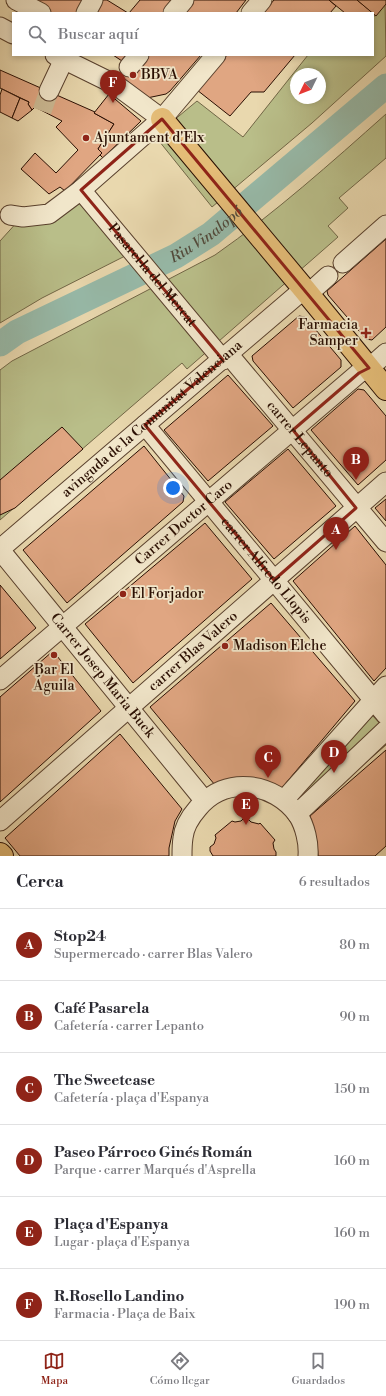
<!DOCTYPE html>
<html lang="es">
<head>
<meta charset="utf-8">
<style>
	body { margin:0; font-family:"Libre Bodoni",serif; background:#f7f7f7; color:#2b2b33 }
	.compass { position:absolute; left:290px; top:68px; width:36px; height:36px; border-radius:50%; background:#fff; box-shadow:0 2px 6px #0003; rotate:227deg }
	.you { position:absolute; left:173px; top:488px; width:14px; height:14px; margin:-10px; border:3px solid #fff; border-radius:50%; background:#1a73e8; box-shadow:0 0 0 6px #1a73e833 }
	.badge { display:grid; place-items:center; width:26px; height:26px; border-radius:50%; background:#8f2418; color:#fff; font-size:13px; font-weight:700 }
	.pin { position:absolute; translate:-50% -33px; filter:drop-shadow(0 1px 2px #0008) }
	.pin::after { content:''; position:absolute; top:21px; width:14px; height:12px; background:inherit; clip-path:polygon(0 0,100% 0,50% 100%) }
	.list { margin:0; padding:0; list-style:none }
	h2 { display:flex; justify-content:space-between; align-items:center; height:52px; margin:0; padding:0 16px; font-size:17px }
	h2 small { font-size:13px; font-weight:400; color:#7c7c81 }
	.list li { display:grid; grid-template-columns:26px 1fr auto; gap:12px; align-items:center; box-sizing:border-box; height:72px; padding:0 16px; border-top:1px solid #e1e1e2 }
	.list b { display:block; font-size:15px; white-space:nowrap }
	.list p { margin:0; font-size:13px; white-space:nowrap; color:#7c7c81 }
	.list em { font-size:13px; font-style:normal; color:#7c7c81 }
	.icon { flex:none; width:22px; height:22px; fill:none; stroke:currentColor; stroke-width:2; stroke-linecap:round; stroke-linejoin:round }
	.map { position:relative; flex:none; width:386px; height:856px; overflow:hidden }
	.search { position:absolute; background:#fff; box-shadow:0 2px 6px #0003; left:12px; right:12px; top:12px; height:44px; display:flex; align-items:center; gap:10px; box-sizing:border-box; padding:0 14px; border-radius:0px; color:#7c7c81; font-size:15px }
	.sheet { height:484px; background:#fff }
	nav { display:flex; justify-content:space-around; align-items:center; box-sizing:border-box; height:56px; border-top:1px solid #e1e1e2; background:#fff; font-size:11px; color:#7c7c81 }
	nav a { display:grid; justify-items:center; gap:2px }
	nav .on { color:#8f2418 }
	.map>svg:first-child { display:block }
	.green { fill:#b9be89; stroke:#716646; fill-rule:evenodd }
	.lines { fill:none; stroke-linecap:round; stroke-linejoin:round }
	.river { stroke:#97baa9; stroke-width:25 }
	.building { fill:#e0a682; stroke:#290e02 }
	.minor-tunnel { stroke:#ccba94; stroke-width:19; stroke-dasharray:19 10; stroke-linecap:butt }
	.minor-casing { stroke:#59402d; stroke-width:21 }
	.major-casing { stroke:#290e02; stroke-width:24 }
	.minor { stroke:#f1e6ca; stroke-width:19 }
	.major { stroke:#e4bc77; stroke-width:22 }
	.marked { fill:none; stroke:#8f2418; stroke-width:3; stroke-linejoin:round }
	.poi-dot { fill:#8f2418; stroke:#f1e6ca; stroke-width:1.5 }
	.labels { text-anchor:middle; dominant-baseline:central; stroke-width:3.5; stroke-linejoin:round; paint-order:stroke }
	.poi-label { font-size:14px; fill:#290e02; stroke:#f1e6ca; text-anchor:start }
	.street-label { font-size:14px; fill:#290e02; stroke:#f1e6ca }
	.water-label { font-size:15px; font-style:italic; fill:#504a3c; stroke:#f1e6ca }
</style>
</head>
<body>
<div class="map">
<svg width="386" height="856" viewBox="0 0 386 856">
	<rect width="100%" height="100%" fill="#e9d8ae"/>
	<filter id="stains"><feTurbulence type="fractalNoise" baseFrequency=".005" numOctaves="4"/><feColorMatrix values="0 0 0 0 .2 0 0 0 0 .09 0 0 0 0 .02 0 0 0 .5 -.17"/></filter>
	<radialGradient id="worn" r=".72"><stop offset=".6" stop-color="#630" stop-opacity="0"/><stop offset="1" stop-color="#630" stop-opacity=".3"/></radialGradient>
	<g class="green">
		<path d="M385 0 386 56 312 123 212 207 155 136 197 101 243 137 308 55H373V18ZM296 74H320V98H296Z"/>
		<path d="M386 114V158L339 198 348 208 328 226 338 237 187 369 182 363 0 520V370L12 361 215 255C275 213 331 163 386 114Z"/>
		<path d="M79 202 129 254 42 298 0 323V241L19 220Z"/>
		<path d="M371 714 386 730V745L303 817 288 801Z"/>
	</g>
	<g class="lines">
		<path class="river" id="s1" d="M0 344 17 332 176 256 211 234 386 86"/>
	</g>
	<g class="building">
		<path d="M18 0H85L79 13H41Z"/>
		<path d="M103 0H107L128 13H95Z"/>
		<path d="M140 0H175L164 13H129Z"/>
		<path d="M188 0H246L236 13H176Z"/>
		<path d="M274 0H329L336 6 330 13H263Z"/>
		<path d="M329 0H357L373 13H345Z"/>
		<path d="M357 0H386V4L376 16Z"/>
		<path d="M113 55H127L122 61Z"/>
		<path d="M140 55H201L170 91 166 94 147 98 121 78Z"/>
		<path d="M227 55H295L264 92H251L230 116 197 90Z"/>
		<path d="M0 70 95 112 94 113 114 124 98 149 102 153 65 191 60 187 49 194 21 169 35 153 56 173 78 150 56 127 62 121 35 107 32 110 28 104 29 102 0 88Z"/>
		<path d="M2 89 20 98 12 118 0 112V95Z"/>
		<path d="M109 94 141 121 103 158 100 155 102 153 98 149 114 124 94 113Z"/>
		<path d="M20 98 29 102 28 104 32 110 18 121 12 118Z"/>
		<path d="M386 239V327L372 340 366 339 328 295 327 291Z"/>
		<path d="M299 316 305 317 341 360V367L293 408 253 361 252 356Z"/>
		<path d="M228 375 273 426 208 481 164 430Z"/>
		<path d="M358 389 364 390 386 416V460L358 485 311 430Z"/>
		<path d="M62 427 83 449 15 508 0 515V480Z"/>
		<path d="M144 446 184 496 183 502 67 603 23 550Z"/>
		<path d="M288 449 336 506 274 559 225 502Z"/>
		<path d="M386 499V521L375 508Z"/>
		<path d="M205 523 252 579 133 683 85 624Z"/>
		<path d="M355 526 386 565V668L374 681 293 581Z"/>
		<path d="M0 585 36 628 0 659Z"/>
		<path d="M271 603 355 701 280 790 215 785 150 707Z"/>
		<path d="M53 651 101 711 0 802V697Z"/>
		<path d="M120 734 182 809 175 821 169 848V856H20L5 838Z"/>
		<path d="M386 750V846L375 856H318L317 842 310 816Z"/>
		<path d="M244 818 248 819 251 822 259 824 260 823 275 840 273 843 274 849 276 852V856H213L210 851V847L214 844 216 838 215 835 232 821 235 822 241 821Z"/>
	</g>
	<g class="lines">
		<path class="minor-tunnel" d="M42 111 49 91"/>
		<defs>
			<g id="minor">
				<path d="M16 0 41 13"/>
				<path d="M86 13 93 0"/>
				<path d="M173 13 184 0"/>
				<path d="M251 13 262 0"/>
				<path d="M0 27 13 34"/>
				<path d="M55 55 116 85 162 119"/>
				<path d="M129 67 139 55"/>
				<path d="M49 91 66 55"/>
				<path id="s2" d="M81 190 223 360"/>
				<path d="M10 215 23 217 49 214 81 190 162 119 216 55"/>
				<path d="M343 263 386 225"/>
				<path d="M308 294 328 276"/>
				<path id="s3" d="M229 355 386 542"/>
				<path id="s4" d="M145 425 386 715"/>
				<path id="s5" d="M0 549 304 289"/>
				<path id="s6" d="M0 550 204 800"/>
				<path id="s7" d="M0 680 359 373 369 368 386 353"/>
				<path d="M284 800 386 686"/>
				<path d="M297 814 386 730"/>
				<path id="s8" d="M0 821 386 482"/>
				<path d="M182 856C182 850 182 844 183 838 184 826 191 816 198 808 225 775 274 782 298 815 305 826 309 843 308 856"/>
			</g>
			<g id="major">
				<path d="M162 119 304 289 386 389"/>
				<path d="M0 854 2 856"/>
			</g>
		</defs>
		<use href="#minor" class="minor-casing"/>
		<use href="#major" class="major-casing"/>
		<use href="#minor" class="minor"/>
		<use href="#major" class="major"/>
	</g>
	<path class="marked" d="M162 119 369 368 359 373 293 430 356 508 274 580 145 425 223 360 81 190Z"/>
	<g class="poi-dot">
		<circle cx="133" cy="75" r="4"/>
		<circle cx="86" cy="138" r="4"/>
		<path d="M364 327h4v4h4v4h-4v4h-4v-4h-4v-4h4z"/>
		<circle cx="123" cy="594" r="4"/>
		<circle cx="225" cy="646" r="4"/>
		<circle cx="54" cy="655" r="4"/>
	</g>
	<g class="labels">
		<g class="poi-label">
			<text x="141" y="75">BBVA</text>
			<text x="94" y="138">Ajuntament d'Elx</text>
			<text x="358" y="325" text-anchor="end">Farmacia<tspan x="358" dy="16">Samper</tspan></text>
			<text x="131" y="594">El Forjador</text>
			<text x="233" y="646">Madison Elche</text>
			<text x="54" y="670" text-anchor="middle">Bar El<tspan x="54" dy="16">Águila</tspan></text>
		</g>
		<g class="street-label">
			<text stroke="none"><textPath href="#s2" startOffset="111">Pasarel·la del Mercat</textPath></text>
			<text stroke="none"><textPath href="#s5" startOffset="200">avinguda de la Comunitat Valenciana</textPath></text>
			<text stroke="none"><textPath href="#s3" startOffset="110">carrer Lepanto</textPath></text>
			<text stroke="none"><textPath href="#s7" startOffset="242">Carrer Doctor Caro</textPath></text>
			<text stroke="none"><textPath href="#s4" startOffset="189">carrer Alfredo Llopis</textPath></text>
			<text stroke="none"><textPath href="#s8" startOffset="257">carrer Blas Valero</textPath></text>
			<text stroke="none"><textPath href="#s6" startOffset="162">Carrer Josep Maria Buck</textPath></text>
		</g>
		<g class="water-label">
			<text stroke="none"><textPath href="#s1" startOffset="234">Riu Vinalopó</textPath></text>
		</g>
	</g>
	<rect width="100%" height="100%" filter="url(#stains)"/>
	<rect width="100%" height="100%" fill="url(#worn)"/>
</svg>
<svg class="compass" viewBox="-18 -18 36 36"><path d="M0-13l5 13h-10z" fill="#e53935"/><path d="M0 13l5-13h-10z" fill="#7c7c81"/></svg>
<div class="you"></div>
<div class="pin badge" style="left:336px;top:550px">A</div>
<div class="pin badge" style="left:356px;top:480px">B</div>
<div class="pin badge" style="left:268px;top:778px">C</div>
<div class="pin badge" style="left:334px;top:773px">D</div>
<div class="pin badge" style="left:246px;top:825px">E</div>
<div class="pin badge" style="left:113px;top:103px">F</div>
<div class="search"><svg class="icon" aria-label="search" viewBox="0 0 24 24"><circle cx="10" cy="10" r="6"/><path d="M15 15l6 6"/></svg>Buscar aquí</div>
</div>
<section class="sheet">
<h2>Cerca<small>6 resultados</small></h2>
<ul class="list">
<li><span class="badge">A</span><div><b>Stop24</b><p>Supermercado · carrer Blas Valero</p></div><em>80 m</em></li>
<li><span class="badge">B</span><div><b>Café Pasarela</b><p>Cafetería · carrer Lepanto</p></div><em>90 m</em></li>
<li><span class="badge">C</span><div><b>The Sweetcase</b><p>Cafetería · plaça d'Espanya</p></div><em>150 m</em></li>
<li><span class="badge">D</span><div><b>Paseo Párroco Ginés Román</b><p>Parque · carrer Marqués d'Asprella</p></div><em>160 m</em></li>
<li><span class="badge">E</span><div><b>Plaça d'Espanya</b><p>Lugar · plaça d'Espanya</p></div><em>160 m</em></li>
<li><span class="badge">F</span><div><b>R.Rosello Landino</b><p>Farmacia · Plaça de Baix</p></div><em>190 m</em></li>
</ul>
</section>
<nav>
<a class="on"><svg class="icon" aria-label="map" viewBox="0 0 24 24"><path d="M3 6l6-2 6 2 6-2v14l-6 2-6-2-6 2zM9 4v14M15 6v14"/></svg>Mapa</a>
<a><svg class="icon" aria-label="directions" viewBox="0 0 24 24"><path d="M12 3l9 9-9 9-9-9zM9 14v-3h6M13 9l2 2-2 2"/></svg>Cómo llegar</a>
<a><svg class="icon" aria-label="saved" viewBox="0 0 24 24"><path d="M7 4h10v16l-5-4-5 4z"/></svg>Guardados</a>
</nav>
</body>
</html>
